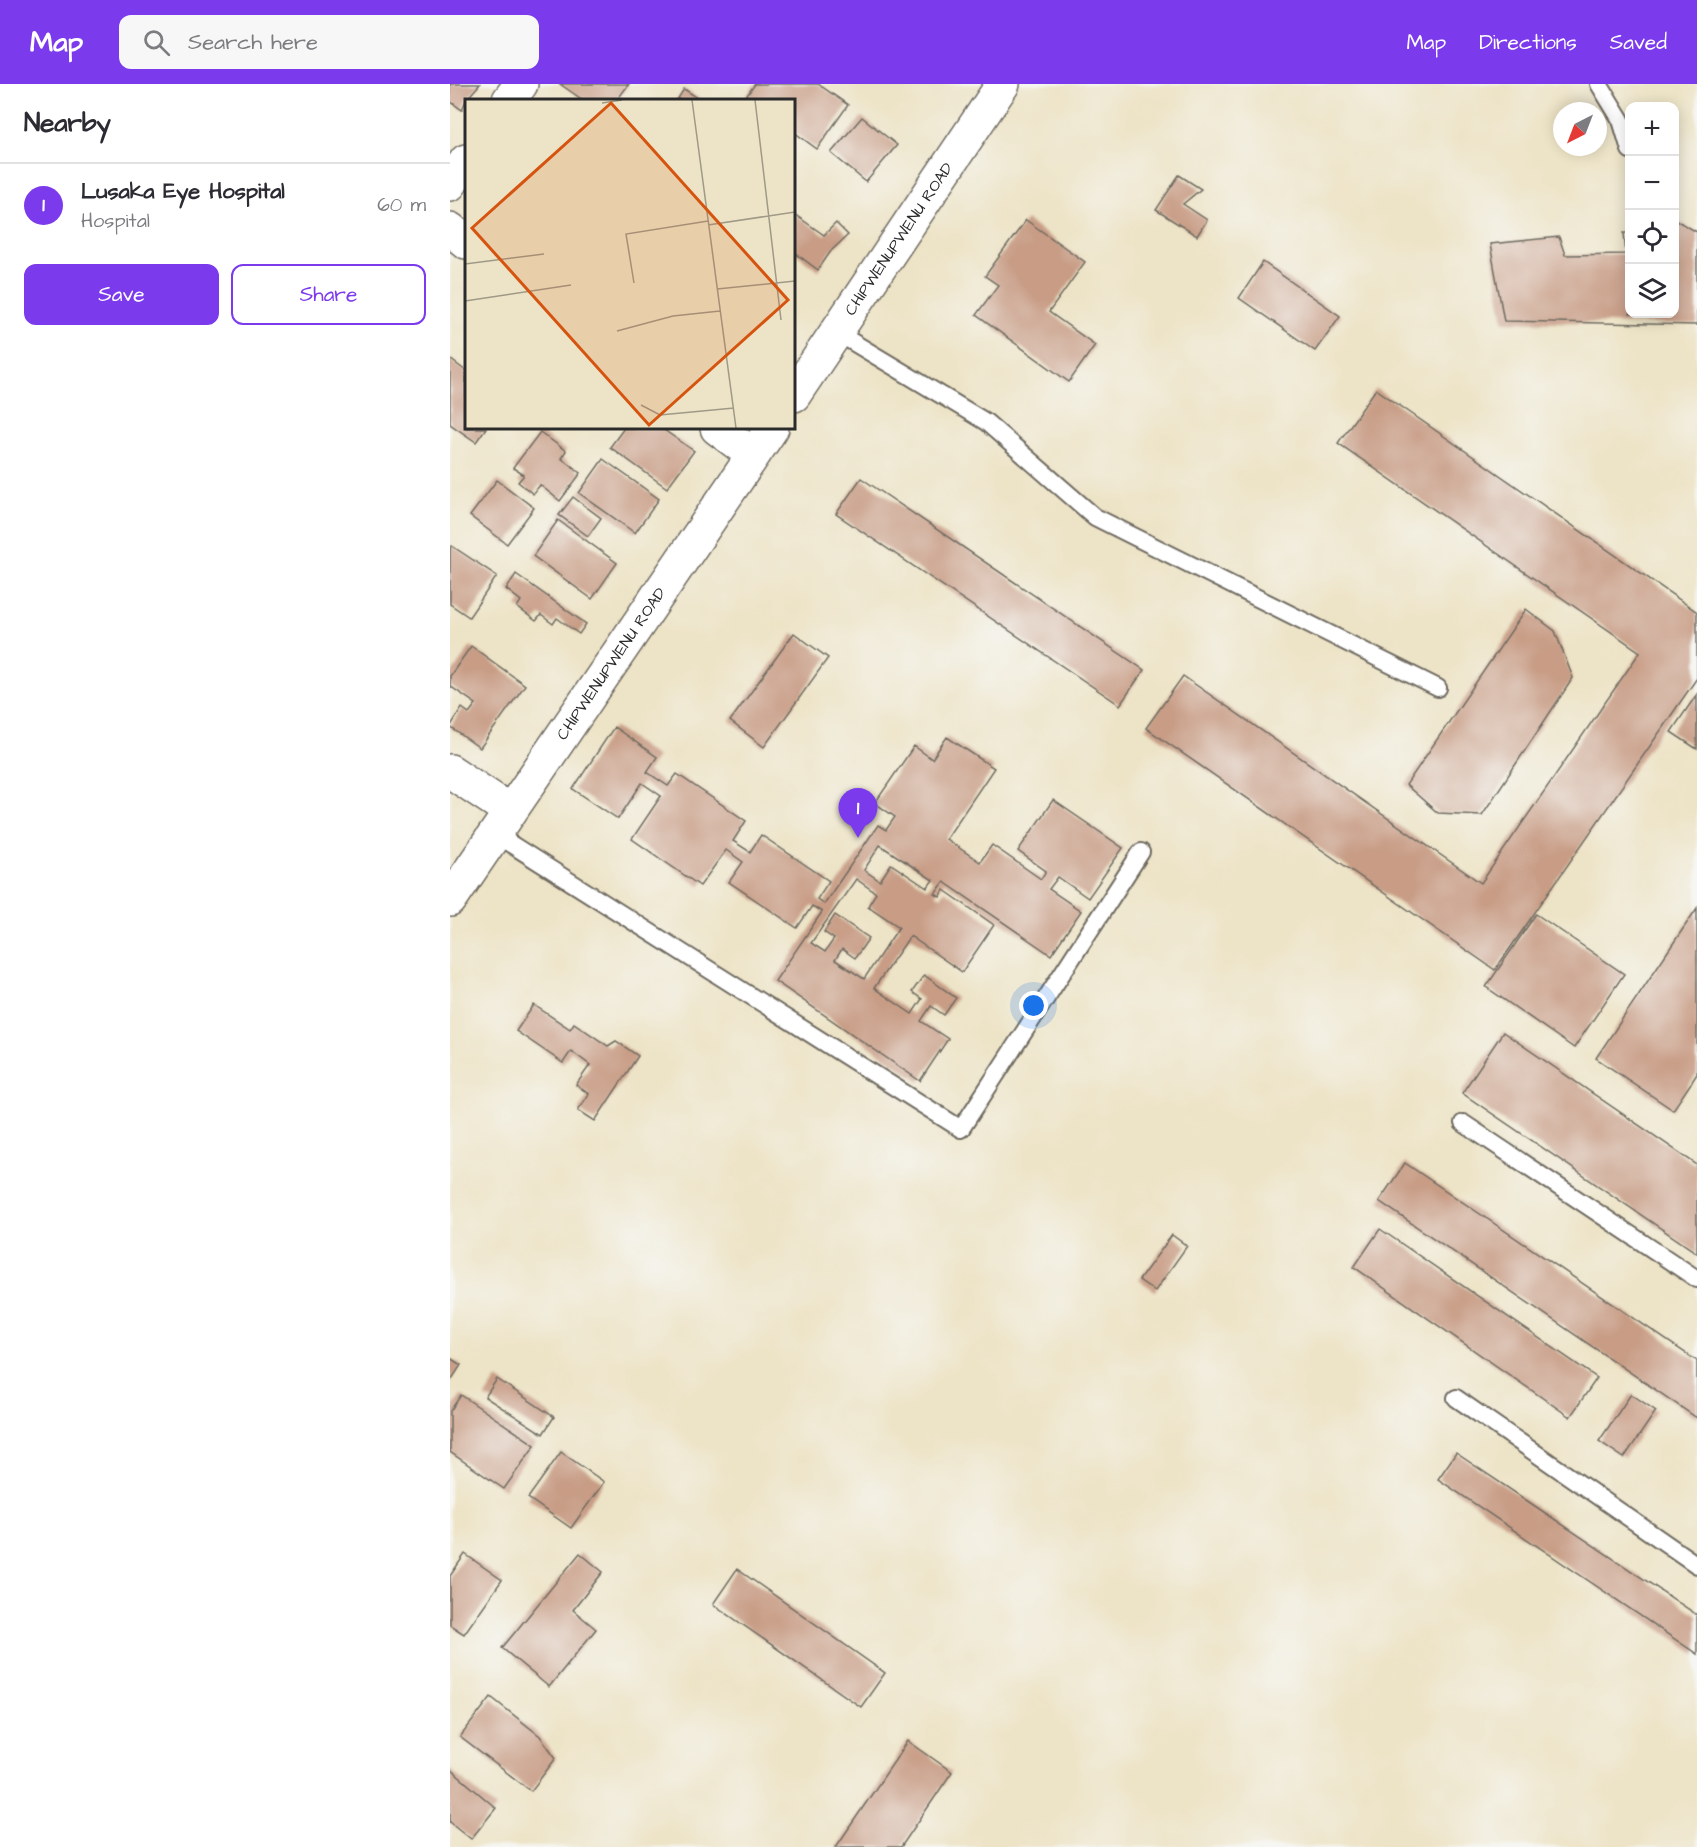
<!DOCTYPE html>
<html lang="en">
<head>
<meta charset="utf-8">
<style>
	body { margin:0; font-family:"Architects Daughter",sans-serif; background:#f7f7f7; color:#2b2b33 }
	.controls { position:absolute; right:18px; top:18px; display:grid; overflow:hidden; border-radius:12px; box-shadow:0 3px 15px #0003 }
	.controls button { width:54px; height:54px; display:grid; place-items:center; padding:0; border:0; border-bottom:2px solid #e1e1e2; background:#fff; color:#2b2b33; font:30px sans-serif }
	.compass { position:absolute; left:1103px; top:18px; width:54px; height:54px; border-radius:50%; background:#fff; box-shadow:0 3px 15px #0003; rotate:222deg }
	.you { position:absolute; left:584px; top:922px; width:21px; height:21px; margin:-15px; border:4px solid #fff; border-radius:50%; background:#1a73e8; box-shadow:0 0 0 9px #1a73e833 }
	.badge { display:grid; place-items:center; width:39px; height:39px; border-radius:50%; background:#7c3aed; color:#fff; font-size:20px; font-weight:700 }
	.pin { position:absolute; translate:-50% -50px; filter:drop-shadow(0 2px 3px #0008) }
	.pin::after { content:''; position:absolute; top:32px; width:21px; height:18px; background:inherit; clip-path:polygon(0 0,100% 0,50% 100%) }
	.list { margin:0; padding:0; list-style:none }
	h2 { display:flex; justify-content:space-between; align-items:center; height:78px; margin:0; padding:0 24px; font-size:26px }
	h2 small { font-size:20px; font-weight:400; color:#7c7c81 }
	.list li { display:grid; grid-template-columns:39px 1fr auto; gap:18px; align-items:center; box-sizing:border-box; height:84px; padding:0 24px; border-top:2px solid #e1e1e2 }
	.list b { display:block; font-size:22px; white-space:nowrap }
	.list p { margin:0; font-size:20px; white-space:nowrap; color:#7c7c81 }
	.list em { font-size:20px; font-style:normal; color:#7c7c81 }
	.actions { display:flex; gap:12px; padding:18px 24px }
	.actions a { flex:1; padding:14px 0; border:2px solid #7c3aed; border-radius:12px; text-align:center; font-size:21px; color:#7c3aed }
	.actions .main { background:#7c3aed; color:#fff }
	.icon { flex:none; width:33px; height:33px; fill:none; stroke:currentColor; stroke-width:2; stroke-linecap:round; stroke-linejoin:round }
	.map { position:relative; flex:none; width:1247px; height:1763px; overflow:hidden }
	header { display:flex; align-items:center; gap:36px; box-sizing:border-box; height:84px; padding:0 30px; background:#7c3aed; color:#fff }
	header strong { font-size:28px }
	nav { display:flex; gap:33px; margin-inline-start:auto; font-size:21px }
	.search { width:420px; height:54px; background:#f7f7f7; display:flex; align-items:center; gap:15px; box-sizing:border-box; padding:0 21px; border-radius:12px; color:#7c7c81; font-size:22px }
	main { display:flex }
	aside { flex:1; background:#fff }
	.map>svg:first-child { display:block }
	.building { fill:#c89c85; fill-rule:evenodd }
	.lines { fill:none; stroke-linecap:round; stroke-linejoin:round }
	.lane-casing { stroke:#6f6b61; stroke-width:20 }
	.street-casing { stroke:#6f6b61; stroke-width:36 }
	.lane { stroke:#fff; stroke-width:16 }
	.street { stroke:#fff; stroke-width:33 }
	.labels { text-anchor:middle; dominant-baseline:central; stroke-width:5; stroke-linejoin:round; paint-order:stroke }
	.street-label { font-size:16px; fill:#2b2b2b; stroke:#f6f6f2 }
	.inset-road { fill:none; stroke:#9f9988; stroke-width:1.5 }
	.view { fill:#d5540f; fill-opacity:0.15; stroke:#d5540f; stroke-width:3 }
	.inset-edge { fill:none; stroke:#2b2b2b; stroke-width:3 }
</style>
</head>
<body>
<header>
<strong>Map</strong>
<div class="search"><svg class="icon" aria-label="search" viewBox="0 0 24 24"><circle cx="10" cy="10" r="6"/><path d="M15 15l6 6"/></svg>Search here</div>
<nav><a>Map</a><a>Directions</a><a>Saved</a></nav>
</header>
<main>
<aside>
<h2>Nearby<small></small></h2>
<ul class="list">
<li><span class="badge">1</span><div><b>Lusaka Eye Hospital</b><p>Hospital</p></div><em>60 m</em></li>
</ul>
<div class="actions"><a class="main">Save</a><a>Share</a></div>
</aside>
<div class="map">
<svg width="1247" height="1763" viewBox="0 0 1247 1763">
	<rect width="100%" height="100%" fill="#f6f6f2"/>
	<filter id="ink" filterUnits="userSpaceOnUse"><feTurbulence type="fractalNoise" baseFrequency=".0167" numOctaves="2"/><feDisplacementMap in="SourceGraphic" scale="12" xChannelSelector="R" yChannelSelector="G"/><feConvolveMatrix kernelMatrix="1 2 1 2 8 2 1 2 1" color-interpolation-filters="sRGB"/></filter>
	<filter id="wash" filterUnits="userSpaceOnUse"><feTurbulence type="fractalNoise" baseFrequency=".008" numOctaves="4" result="noise"/><feDisplacementMap in="SourceGraphic" scale="24" xChannelSelector="R" yChannelSelector="G"/><feGaussianBlur stdDeviation="1.35" result="paint"/><feColorMatrix in="noise" values="0 0 0 0 0 0 0 0 0 0 0 0 0 0 0 0 0 1.4 0 .05"/><feComposite in="paint" operator="in"/></filter>
	<g filter="url(#wash)">
		<rect width="100%" height="100%" fill="#ede3c6"/>
		<g id="blocks">
			<g class="building">
				<path d="M0 0H30L16 16 12 26 0 17Z"/>
				<path d="M110 0H179L167 16H133Z"/>
				<path d="M305 0H368L398 21 367 65 344 48V16H299L295 14Z"/>
				<path d="M234 5 251 16H227Z"/>
				<path d="M412 33 447 61 416 98 381 69Z"/>
				<path d="M729 91 751 105 733 120 757 136 747 152 706 126Z"/>
				<path d="M344 130 374 151 386 139 398 151 381 167 368 186 344 168Z"/>
				<path d="M1224 135 1247 148V241L1054 237 1040 160 1109 153 1115 171 1176 170 1174 149H1180V230H1224Z"/>
				<path d="M576 136 635 178 599 228 645 261 619 298 526 231 548 201 535 192Z"/>
				<path d="M813 178 890 232 865 267 789 214Z"/>
				<path d="M0 275 16 287V344H36L26 358 0 340Z"/>
				<path d="M926 305 1247 528V594L1045 886 696 644 733 592 1031 799 1190 568 888 359Z"/>
				<path d="M174 344H211L244 367 217 404 160 363Z"/>
				<path d="M90 348 116 367 111 374 131 389 110 417 90 401 83 410 68 398 74 391 63 384Z"/>
				<path d="M153 375 209 415 185 449 129 409Z"/>
				<path d="M411 394 694 586 670 621 386 430Z"/>
				<path d="M47 396 84 424 57 460 20 432Z"/>
				<path d="M123 413 151 434 138 452 109 431Z"/>
				<path d="M108 436 167 479 142 515 83 472Z"/>
				<path d="M2 462 47 492 19 533 0 520V465Z"/>
				<path d="M66 490 136 540 129 550 107 534 103 540 91 531 86 537 67 523 71 517 56 505Z"/>
				<path d="M1076 525 1105 547 1123 594 1032 731 988 729 956 701Z"/>
				<path d="M344 549 378 574 314 663 280 637Z"/>
				<path d="M21 562 75 601 30 664 0 643 12 624 19 629 26 620 0 602V592Z"/>
				<path d="M1247 610V665L1221 648Z"/>
				<path d="M164 643 207 673 197 688 218 702 227 690 296 737 283 757 300 768 311 751 379 797 367 815 374 820 428 741 436 746 445 733 425 719 464 662 482 675 497 653 544 684 496 755 530 778 542 761 591 795 596 787 568 767 603 716 673 764 638 814 608 793 599 805 631 827 601 871 494 798 485 810 490 813 494 806 544 841 512 888 460 852 424 904 462 930 472 915 462 908 474 891 506 914 494 931 481 922 471 937 498 955 470 997 325 897 372 828 362 822 347 844 279 798 293 778 276 766 250 802 182 755 211 712 192 699 168 735 123 705ZM430 761 483 796 477 804 441 780 430 797 414 786ZM406 795 426 809 418 822 449 843 414 895 385 876 392 865 405 874 419 854 385 831 374 848 384 855 375 868 361 859Z"/>
				<path d="M1247 824V990L1223 1026 1146 974Z"/>
				<path d="M1086 830 1174 890 1124 964 1036 903Z"/>
				<path d="M84 921 120 945 124 939 158 962 166 957 188 972 145 1037 128 1026 139 1010 126 1001 140 981 121 967 113 979 66 947Z"/>
				<path d="M1053 948 1247 1081V1169L1012 1009Z"/>
				<path d="M955 1079 1247 1277V1334L929 1117Z"/>
				<path d="M930 1145 1147 1294 1120 1333 904 1183Z"/>
				<path d="M722 1151 737 1162 705 1207 689 1196Z"/>
				<path d="M0 1274 11 1281 0 1298Z"/>
				<path d="M47 1295 104 1333 93 1350 35 1313Z"/>
				<path d="M1181 1310 1206 1327 1174 1374 1149 1357Z"/>
				<path d="M11 1311 85 1361 54 1405 0 1368V1327Z"/>
				<path d="M111 1368 154 1398 121 1444 78 1414Z"/>
				<path d="M1006 1369 1247 1531V1570L988 1395Z"/>
				<path d="M130 1469 153 1488 123 1526 146 1545 99 1603 52 1564Z"/>
				<path d="M15 1470 52 1496 14 1550 0 1541V1492Z"/>
				<path d="M287 1485 435 1589 411 1623 263 1520Z"/>
				<path d="M41 1613 90 1652 106 1674 81 1707 10 1653Z"/>
				<path d="M458 1657 502 1688 451 1763H386Z"/>
				<path d="M0 1685 46 1724 21 1755 0 1738Z"/>
			</g>
		</g>
	</g>
	<g filter="url(#ink)">
		<use href="#blocks" fill-opacity="0" stroke="#6f6b61" stroke-width="1.5"/>
		<g class="lines">
			<defs>
				<g id="lane">
					<path d="M1149 0 1171 36 1180 66"/>
					<path d="M386 248 536 338 645 433 988 604"/>
					<path d="M45 750 511 1045 691 768"/>
					<path d="M1013 1039 1247 1195"/>
					<path d="M1006 1314 1247 1481"/>
				</g>
				<g id="street">
					<path d="M59 16 71 0"/>
					<path d="M0 100 16 77"/>
					<path d="M0 145 16 158"/>
					<path id="s1" d="M344 311 553 0"/>
					<path d="M267 344 303 371"/>
					<path d="M0 687 60 727"/>
					<path id="s2" d="M0 816 322 344"/>
				</g>
			</defs>
			<use href="#lane" class="lane-casing"/>
			<use href="#street" class="street-casing"/>
			<use href="#lane" class="lane"/>
			<use href="#street" class="street"/>
		</g>
	</g>
	<g class="labels">
		<g class="street-label">
			<text stroke="none"><textPath href="#s1" startOffset="188">CHIPWENUPWENU ROAD</textPath></text>
			<text stroke="none"><textPath href="#s2" startOffset="286">CHIPWENUPWENU ROAD</textPath></text>
		</g>
	</g>
	<g transform="translate(15 15)">
		<rect width="330" height="330" fill="#ede3c6"/>
		<path class="inset-road" d="M227 1 271 329M290 1 316 221M137 4 157 1M243 126 330 113M0 165 79 155M169 184 161 135 243 122M252 190 330 182M0 202 106 186M152 232 208 217 255 212M176 306 195 316 269 309"/>
		<path class="view" d="M146 4 323 201 184 326 7 129Z"/>
		<rect width="330" height="330" class="inset-edge"/>
	</g>
</svg>
<div class="controls">
<button>+</button>
<button>−</button>
<button><svg class="icon" aria-label="locate" viewBox="0 0 24 24"><circle cx="12" cy="12" r="6"/><path d="M12 2v4M12 18v4M2 12h4M18 12h4"/></svg></button>
<button><svg class="icon" aria-label="layers" viewBox="0 0 24 24"><path d="M12 4l9 5-9 5-9-5zM3 14l9 5 9-5"/></svg></button>
</div>
<svg class="compass" viewBox="-18 -18 36 36"><path d="M0-13l5 13h-10z" fill="#e53935"/><path d="M0 13l5-13h-10z" fill="#7c7c81"/></svg>
<div class="you"></div>
<div class="pin badge" style="left:408px;top:754px">1</div>
</div>
</main>
</body>
</html>
